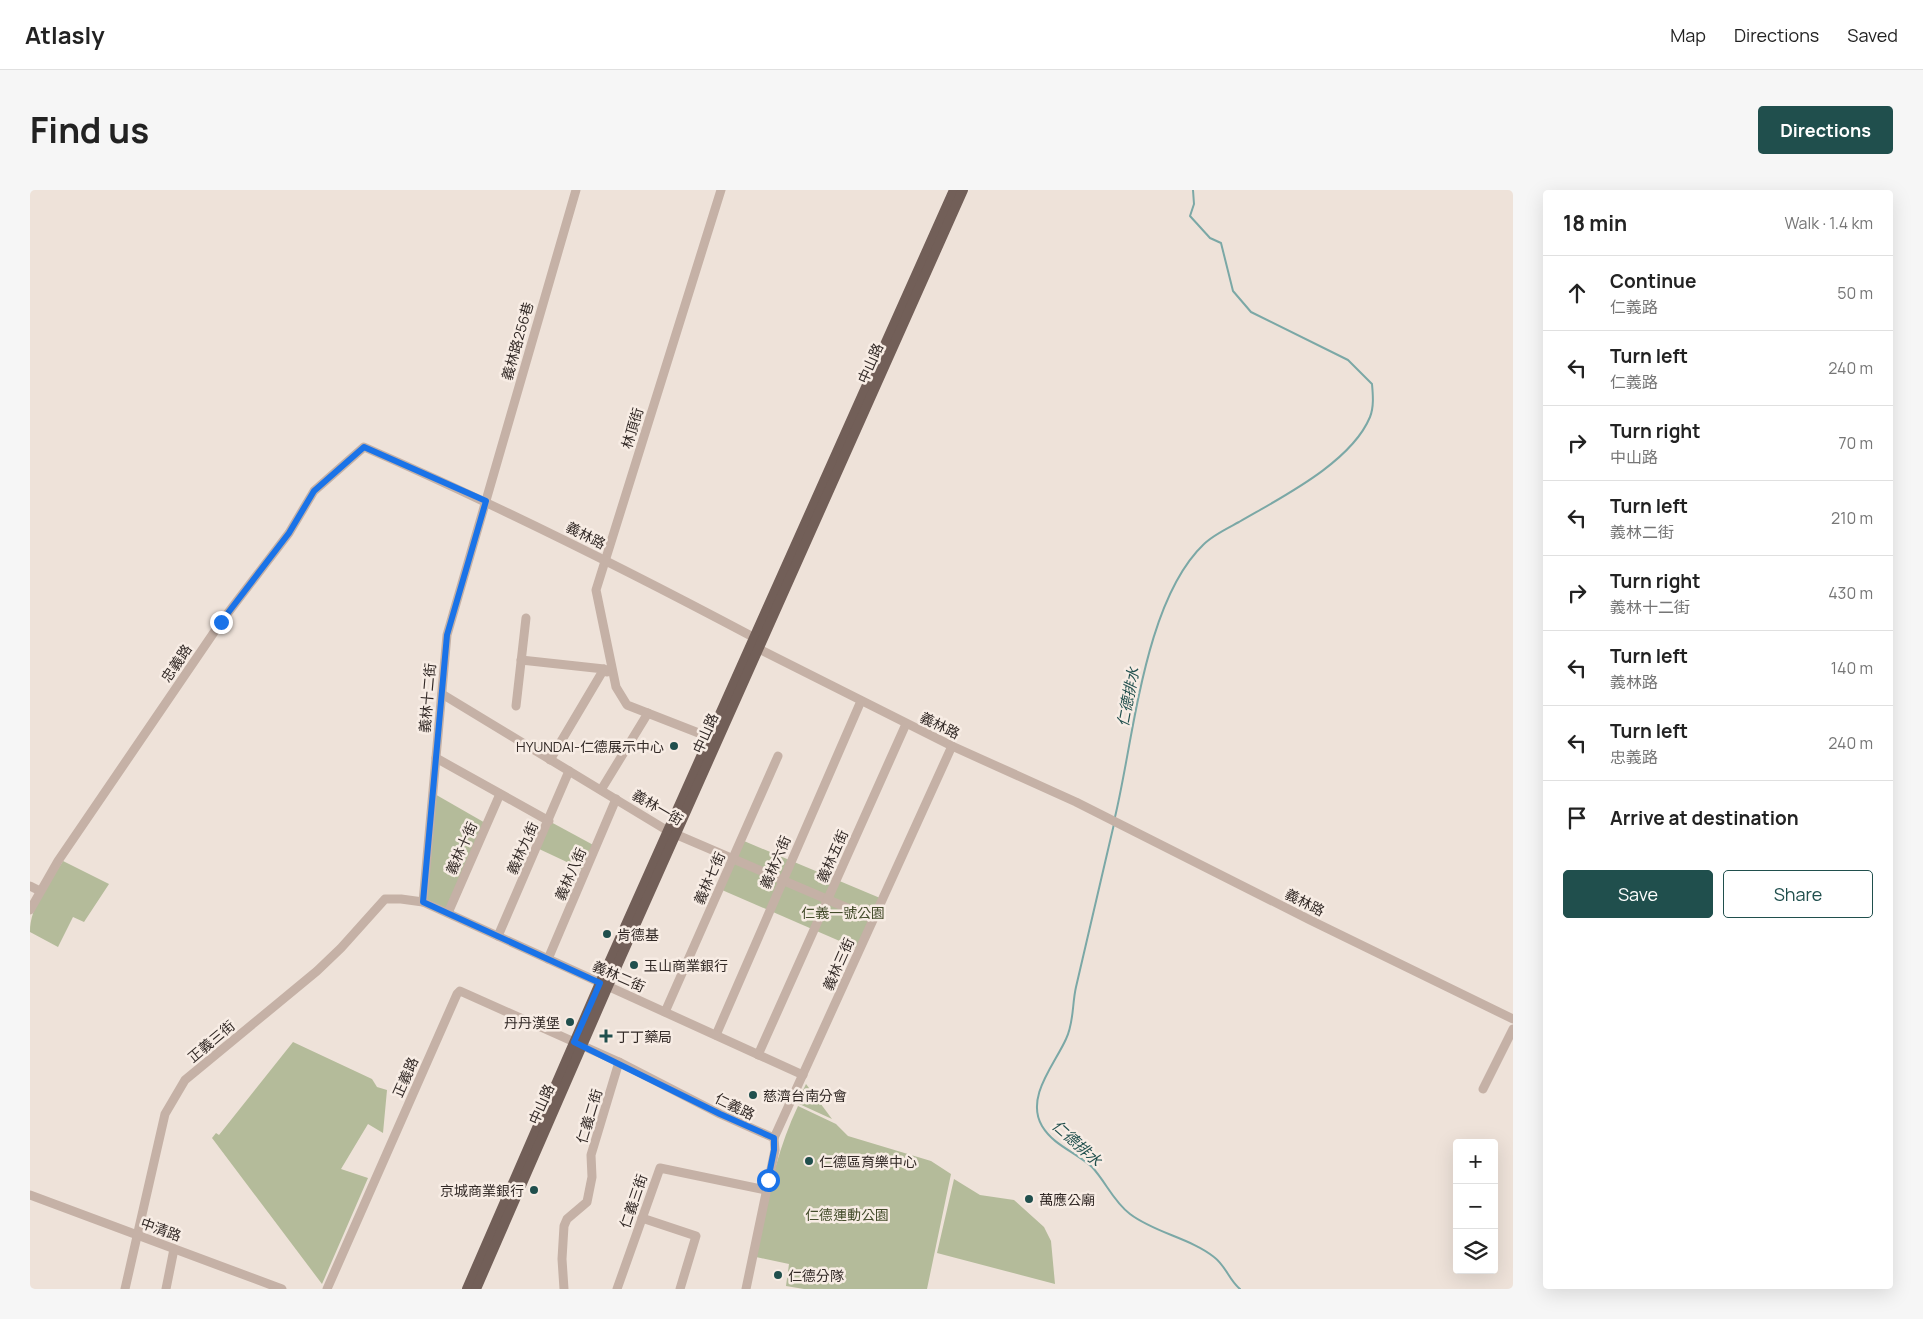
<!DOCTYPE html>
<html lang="en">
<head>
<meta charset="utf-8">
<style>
	body { margin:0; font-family:Manrope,"Noto Sans TC",sans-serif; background:#f6f6f6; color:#222 }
	.controls { position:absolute; right:15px; bottom:15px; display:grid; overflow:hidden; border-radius:5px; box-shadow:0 5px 20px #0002 }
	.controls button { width:45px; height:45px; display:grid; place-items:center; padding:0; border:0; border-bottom:1px solid #e0e0e0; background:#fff; color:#222; font:25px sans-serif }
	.stop { position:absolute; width:15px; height:15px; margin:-11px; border:4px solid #1a73e8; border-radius:50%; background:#fff }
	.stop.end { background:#1a73e8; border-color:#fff; box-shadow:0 1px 5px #0008 }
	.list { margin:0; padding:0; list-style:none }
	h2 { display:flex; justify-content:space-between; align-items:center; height:65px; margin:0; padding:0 20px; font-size:21px }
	h2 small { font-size:16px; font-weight:400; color:#767676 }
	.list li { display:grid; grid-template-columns:32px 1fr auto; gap:15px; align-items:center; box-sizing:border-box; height:75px; padding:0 20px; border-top:1px solid #e0e0e0 }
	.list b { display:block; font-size:19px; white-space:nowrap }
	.list p { margin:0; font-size:16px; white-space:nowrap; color:#767676 }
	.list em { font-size:16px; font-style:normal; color:#767676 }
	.actions { display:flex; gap:10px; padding:15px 20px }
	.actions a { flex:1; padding:11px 0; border:1px solid #204f4d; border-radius:5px; text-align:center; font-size:18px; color:#204f4d }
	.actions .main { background:#204f4d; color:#fff }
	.icon { flex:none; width:28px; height:28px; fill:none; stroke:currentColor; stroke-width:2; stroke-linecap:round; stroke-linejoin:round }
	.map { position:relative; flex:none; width:1483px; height:1099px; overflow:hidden; border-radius:5px }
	header { display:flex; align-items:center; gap:30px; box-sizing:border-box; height:70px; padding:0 25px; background:#fff; border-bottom:1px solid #e0e0e0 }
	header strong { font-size:24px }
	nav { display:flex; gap:28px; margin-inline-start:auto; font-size:18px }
	.intro { display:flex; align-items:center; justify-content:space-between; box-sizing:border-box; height:120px; padding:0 30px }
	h1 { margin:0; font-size:35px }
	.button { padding:12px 22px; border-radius:5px; background:#204f4d; color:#fff; font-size:18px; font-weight:700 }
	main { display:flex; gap:30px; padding:0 30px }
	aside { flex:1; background:#fff; border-radius:5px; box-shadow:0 5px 20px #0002 }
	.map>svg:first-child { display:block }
	.green { fill:#b4bb9a }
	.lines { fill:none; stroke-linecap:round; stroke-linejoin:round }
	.stream { stroke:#7ba8a6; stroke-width:2 }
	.minor { stroke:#c5b1a6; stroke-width:9 }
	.major { stroke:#725f58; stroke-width:10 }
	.route { stroke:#1a73e8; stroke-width:6 }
	.poi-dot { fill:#204f4d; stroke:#f7ece4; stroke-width:2 }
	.labels { text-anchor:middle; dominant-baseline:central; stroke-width:5; stroke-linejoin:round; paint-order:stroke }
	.street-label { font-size:14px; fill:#322926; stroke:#f7ece4 }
	.poi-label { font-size:14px; fill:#322926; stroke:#f7ece4; text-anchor:start }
	.park-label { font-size:14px; fill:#454d2c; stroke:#f7ece4 }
	.water-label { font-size:15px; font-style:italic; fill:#204f4d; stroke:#f7ece4 }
</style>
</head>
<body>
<header>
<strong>Atlasly</strong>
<nav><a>Map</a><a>Directions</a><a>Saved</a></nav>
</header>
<div class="intro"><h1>Find us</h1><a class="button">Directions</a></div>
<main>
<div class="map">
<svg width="1483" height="1099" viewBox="0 0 1483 1099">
	<rect width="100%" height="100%" fill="#eee2d9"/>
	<g class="green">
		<path d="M403 603 457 634 418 723 393 712Z"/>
		<path d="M519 631 567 657 556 681 507 658Z"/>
		<path d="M714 651 850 708 828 759 692 700Z"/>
		<path d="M33 671 79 694 54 732 43 727 28 757 0 742C0 715 20 692 33 671Z"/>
		<path d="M263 852 342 889 347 897 357 900 353 943 338 934 311 979 338 988 292 1094 182 948 186 943 189 945Z"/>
		<path d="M776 894 802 929 767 913Z"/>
		<path d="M768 916 806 934 818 946 901 971 921 984 897 1099H774L756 1096 759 1074 726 1067C736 1015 745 964 768 916Z"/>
		<path d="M924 989 950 1005 984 1010 1014 1037 1021 1051 1025 1094 907 1063Z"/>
	</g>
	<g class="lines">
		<g class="stream">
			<path d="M1085 627C1104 548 1114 411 1174 354 1183 345 1198 338 1209 332 1250 308 1321 273 1340 227 1344 217 1343 205 1342 194L1318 170 1221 122 1203 101 1191 53 1180 48 1160 26 1164 14 1163 0"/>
			<path d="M1084 634C1071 688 1059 743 1046 797 1042 814 1044 833 1036 849 1025 874 995 907 1012 936 1024 956 1046 962 1062 977 1076 992 1083 1011 1100 1024 1125 1043 1160 1048 1184 1067 1196 1076 1199 1090 1210 1099"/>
		</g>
		<g class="minor">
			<path d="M491 470 574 479 577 482"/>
			<path d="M412 504 638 641 843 729"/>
			<path d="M486 516 496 428"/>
			<path d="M684 549 597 515 586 497 566 400 691 0"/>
			<path d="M406 568 519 631"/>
			<path d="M520 570 574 479"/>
			<path d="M571 600 618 523"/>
			<path d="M0 696 10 701"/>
			<path d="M393 712 417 445 546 0"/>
			<path d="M0 720 28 671 191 432 259 343 284 301 334 257C467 315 597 380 725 448L729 459 922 556 1046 612 1280 730 1483 829"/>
			<path d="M418 723 470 604"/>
			<path d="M468 746 539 581"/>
			<path d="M518 769 586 609"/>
			<path d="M635 822 748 566"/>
			<path d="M686 845 831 511"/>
			<path d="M728 865 876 534"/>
			<path d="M1453 899 1483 839"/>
			<path d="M744 948 922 556"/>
			<path d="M0 1005 252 1099"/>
			<path d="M612 1028 666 1046 650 1099"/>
			<path d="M95 1099 135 924 155 890 287 781 311 758 355 709H371L393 712 773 885"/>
			<path d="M136 1099 144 1059"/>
			<path d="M297 1099 427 804 430 801 589 872 690 924 744 948 745 960 716 1099"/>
			<path d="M534 1099 532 1069 534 1036 537 1029 557 1012 562 987 561 965 589 872"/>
			<path d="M587 1099 630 978 736 1000"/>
		</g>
		<g class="major">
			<path d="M437 1099 570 793 924 0"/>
			<path d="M446 1099 578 796 933 0"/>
		</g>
	</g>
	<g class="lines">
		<path class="route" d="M191 432 259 343 284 301 334 257 456 311 417 445 393 712 570 793 544 852 690 924 744 948V960L738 990"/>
	</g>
	<g class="poi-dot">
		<circle cx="644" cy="556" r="5"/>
		<circle cx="577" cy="744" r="5"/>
		<circle cx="604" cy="775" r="5"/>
		<circle cx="540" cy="832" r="5"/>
		<path d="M573.5 838.5h5v5h5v5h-5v5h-5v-5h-5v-5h5z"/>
		<circle cx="723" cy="905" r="5"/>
		<circle cx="779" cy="971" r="5"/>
		<circle cx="504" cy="1000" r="5"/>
		<circle cx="999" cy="1009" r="5"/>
		<circle cx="748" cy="1085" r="5"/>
	</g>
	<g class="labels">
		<g class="street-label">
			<text transform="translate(487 151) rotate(-74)">義林路256巷</text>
			<text transform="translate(840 173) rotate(-66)">中山路</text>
			<text transform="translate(602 238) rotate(-73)">林頂街</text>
			<text transform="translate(556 345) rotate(27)">義林路</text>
			<text transform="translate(146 473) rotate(-56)">忠義路</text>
			<text transform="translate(397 508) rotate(-85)">義林十二街</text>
			<text transform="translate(910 535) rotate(26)">義林路</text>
			<text transform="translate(675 543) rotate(-66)">中山路</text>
			<text transform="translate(628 617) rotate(30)">義林一街</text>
			<text transform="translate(431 658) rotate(-66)">義林十街</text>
			<text transform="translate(492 658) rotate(-66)">義林九街</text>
			<text transform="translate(802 666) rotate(-66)">義林五街</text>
			<text transform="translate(745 672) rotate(-67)">義林六街</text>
			<text transform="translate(540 684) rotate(-66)">義林八街</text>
			<text transform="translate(679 688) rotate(-66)">義林七街</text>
			<text transform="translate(1275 712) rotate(27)">義林路</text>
			<text transform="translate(808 774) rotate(-66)">義林三街</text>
			<text transform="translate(589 786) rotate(24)">義林二街</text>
			<text transform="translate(181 851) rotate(-40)">正義三街</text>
			<text transform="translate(375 887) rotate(-66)">正義路</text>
			<text transform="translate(511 914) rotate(-66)">中山路</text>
			<text transform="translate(705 916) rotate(26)">仁義路</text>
			<text transform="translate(559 926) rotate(-73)">仁義二街</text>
			<text transform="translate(603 1011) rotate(-71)">仁義三街</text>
			<text transform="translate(131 1039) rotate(20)">中清路</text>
		</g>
		<g class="poi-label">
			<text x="634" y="556" text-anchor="end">HYUNDAI-仁德展示中心</text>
			<text x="587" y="744">肯德基</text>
			<text x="614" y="775">玉山商業銀行</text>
			<text x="530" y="832" text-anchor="end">丹丹漢堡</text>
			<text x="586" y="846">丁丁藥局</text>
			<text x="733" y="905">慈濟台南分會</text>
			<text x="789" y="971">仁德區育樂中心</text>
			<text x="494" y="1000" text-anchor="end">京城商業銀行</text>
			<text x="1009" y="1009">萬應公廟</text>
			<text x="758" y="1085">仁德分隊</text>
		</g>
		<g class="park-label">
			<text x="813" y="722">仁義一號公園</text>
			<text x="817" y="1024">仁德運動公園</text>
		</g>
		<g class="water-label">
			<text transform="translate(1098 507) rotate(-79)">仁德排水</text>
			<text transform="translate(1047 953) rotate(42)">仁德排水</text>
		</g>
	</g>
</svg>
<div class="controls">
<button>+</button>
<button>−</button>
<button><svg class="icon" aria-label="layers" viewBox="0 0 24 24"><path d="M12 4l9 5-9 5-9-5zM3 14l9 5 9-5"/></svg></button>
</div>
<div class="stop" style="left:738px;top:990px"></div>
<div class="stop end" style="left:191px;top:432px"></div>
</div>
<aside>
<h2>18 min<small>Walk · 1.4 km</small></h2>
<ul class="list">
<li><svg class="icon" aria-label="ahead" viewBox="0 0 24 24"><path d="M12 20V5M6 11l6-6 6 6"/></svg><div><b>Continue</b><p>仁義路</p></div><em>50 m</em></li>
<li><svg class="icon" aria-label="left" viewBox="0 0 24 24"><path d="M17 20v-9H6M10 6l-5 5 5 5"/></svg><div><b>Turn left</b><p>仁義路</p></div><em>240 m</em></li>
<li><svg class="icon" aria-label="right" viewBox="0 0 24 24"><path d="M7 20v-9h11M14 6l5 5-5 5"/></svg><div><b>Turn right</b><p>中山路</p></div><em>70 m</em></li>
<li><svg class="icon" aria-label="left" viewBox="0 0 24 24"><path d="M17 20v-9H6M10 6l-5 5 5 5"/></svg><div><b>Turn left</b><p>義林二街</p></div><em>210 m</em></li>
<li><svg class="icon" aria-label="right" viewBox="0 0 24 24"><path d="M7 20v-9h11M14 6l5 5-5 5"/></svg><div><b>Turn right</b><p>義林十二街</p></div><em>430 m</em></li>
<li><svg class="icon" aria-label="left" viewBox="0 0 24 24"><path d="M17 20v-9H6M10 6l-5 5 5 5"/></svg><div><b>Turn left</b><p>義林路</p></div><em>140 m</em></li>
<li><svg class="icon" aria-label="left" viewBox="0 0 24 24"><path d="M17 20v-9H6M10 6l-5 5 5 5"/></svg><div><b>Turn left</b><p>忠義路</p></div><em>240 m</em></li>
<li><svg class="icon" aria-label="arrive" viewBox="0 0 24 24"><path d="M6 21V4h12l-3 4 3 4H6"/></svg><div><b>Arrive at destination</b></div></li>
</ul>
<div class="actions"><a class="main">Save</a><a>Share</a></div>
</aside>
</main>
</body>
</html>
